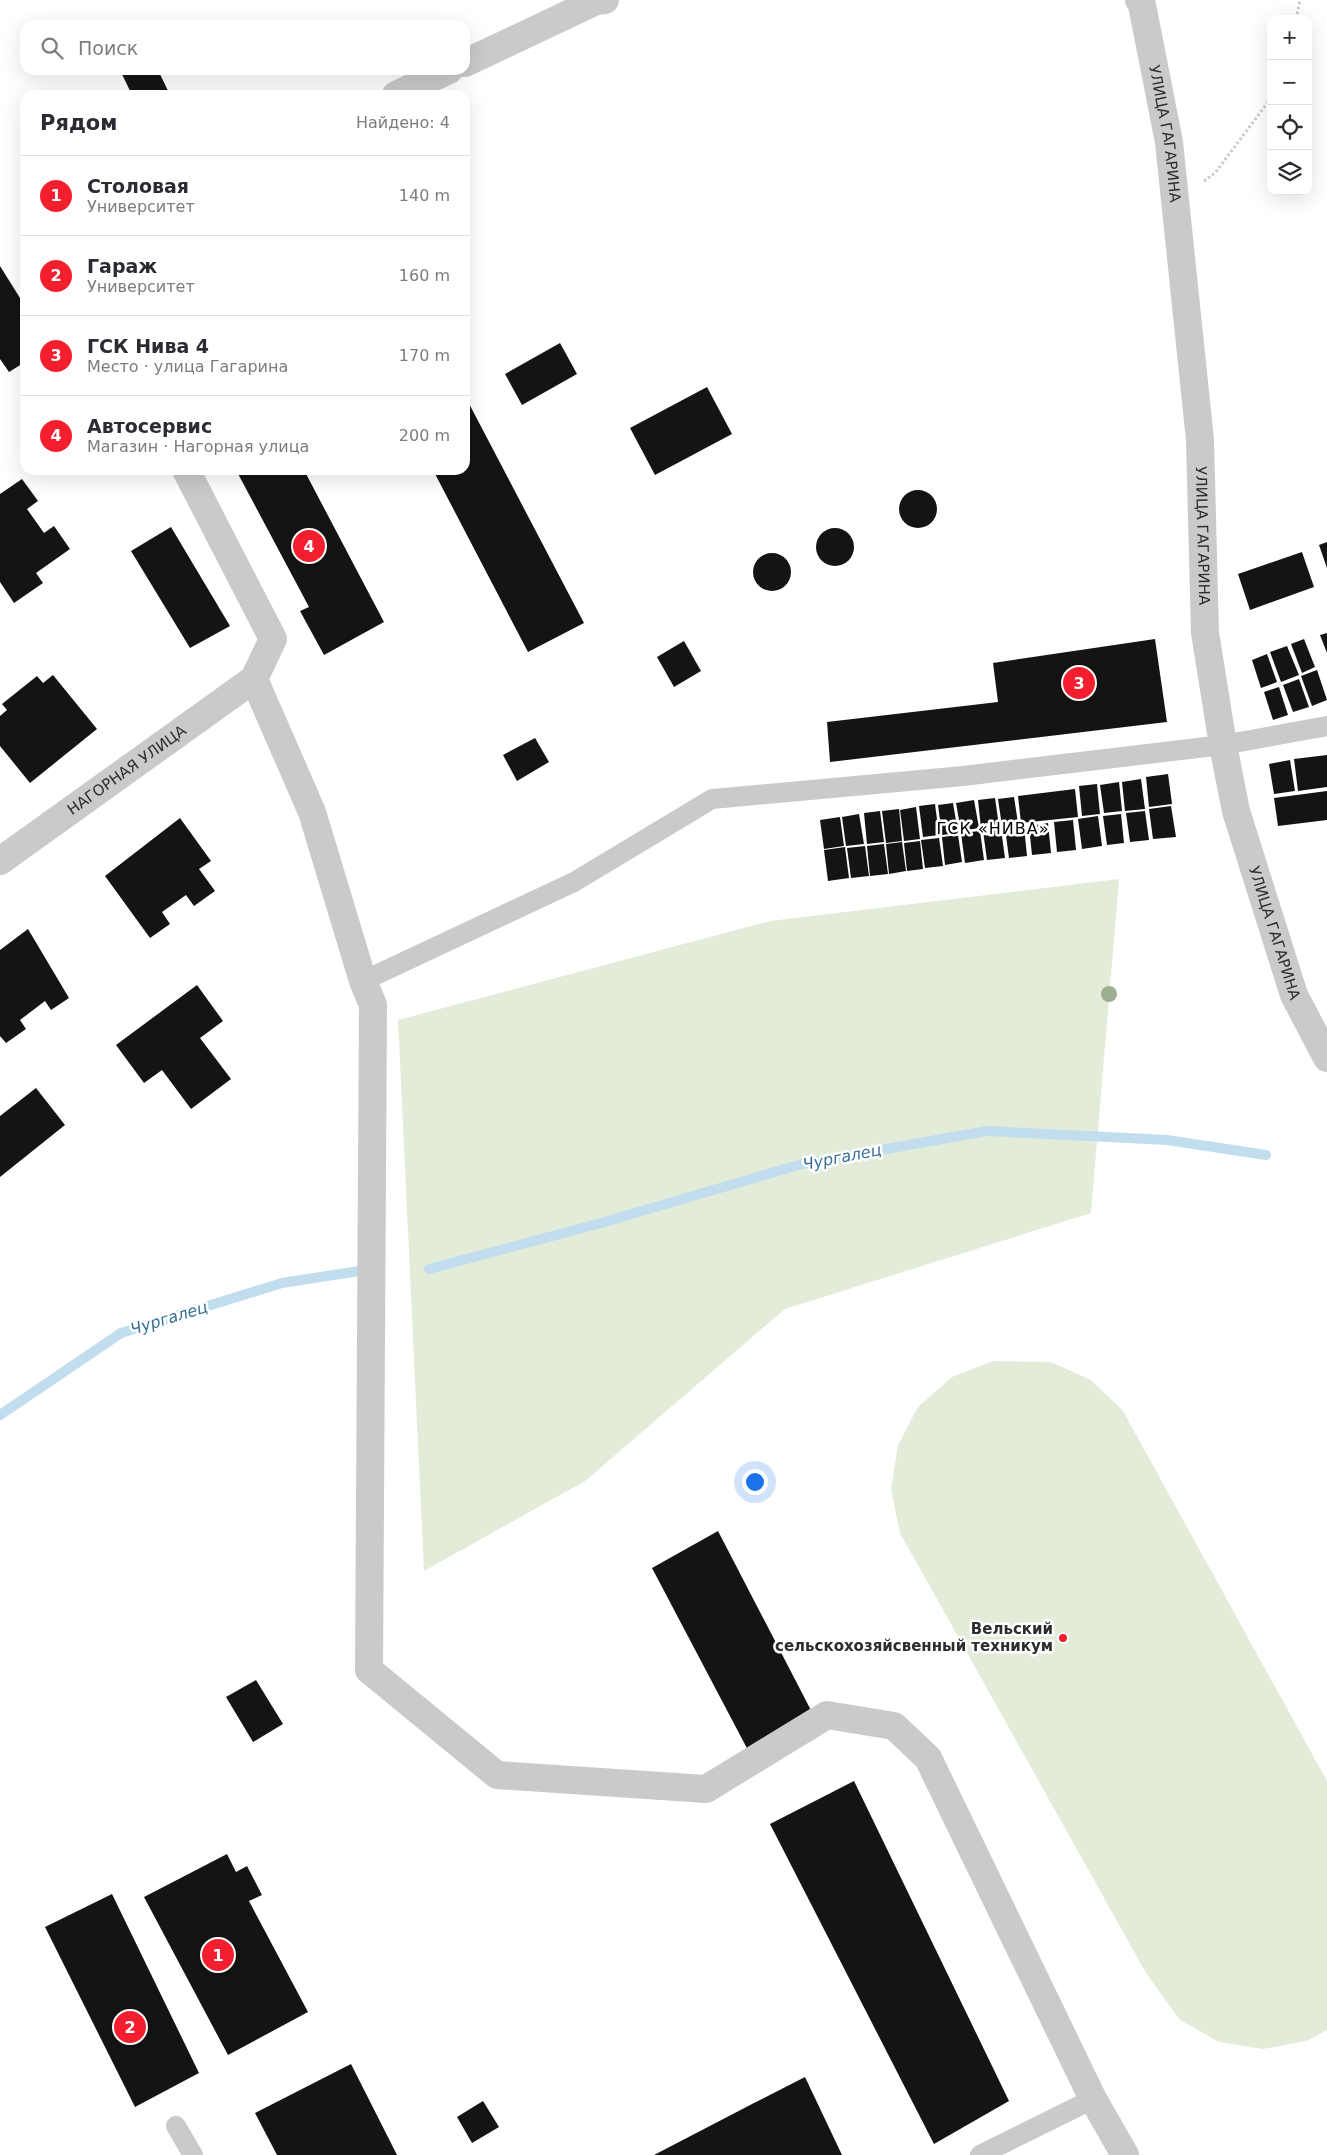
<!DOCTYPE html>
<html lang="ru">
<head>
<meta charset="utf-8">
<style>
	body { margin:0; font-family:"DejaVu Sans",sans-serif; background:#f2f2f3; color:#2b2b33 }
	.controls { position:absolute; right:15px; top:15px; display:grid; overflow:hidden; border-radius:10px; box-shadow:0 5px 20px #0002 }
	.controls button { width:45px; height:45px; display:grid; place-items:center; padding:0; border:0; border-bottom:1px solid #e1e1e2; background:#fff; color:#2b2b33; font:25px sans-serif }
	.you { position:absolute; left:754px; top:1481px; width:18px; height:18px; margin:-12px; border:4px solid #fff; border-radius:50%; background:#1a73e8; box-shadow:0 0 0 8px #1a73e833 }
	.badge { display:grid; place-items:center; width:32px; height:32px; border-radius:50%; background:#f31f2f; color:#fff; font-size:16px; font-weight:700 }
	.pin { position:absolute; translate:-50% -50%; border:2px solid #fff; box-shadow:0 1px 5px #0006 }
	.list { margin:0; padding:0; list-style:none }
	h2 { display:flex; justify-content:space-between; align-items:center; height:65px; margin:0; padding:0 20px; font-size:21px }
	h2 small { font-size:16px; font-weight:400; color:#7c7c81 }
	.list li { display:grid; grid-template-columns:32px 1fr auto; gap:15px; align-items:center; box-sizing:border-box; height:80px; padding:0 20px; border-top:1px solid #e1e1e2 }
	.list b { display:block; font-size:19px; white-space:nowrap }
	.list p { margin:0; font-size:16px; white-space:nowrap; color:#7c7c81 }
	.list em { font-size:16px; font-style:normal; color:#7c7c81 }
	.icon { flex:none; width:28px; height:28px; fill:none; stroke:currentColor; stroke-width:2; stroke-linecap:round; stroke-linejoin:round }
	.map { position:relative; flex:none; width:1327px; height:2155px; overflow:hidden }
	.search { position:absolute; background:#fff; box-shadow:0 5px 20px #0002; left:20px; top:20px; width:450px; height:55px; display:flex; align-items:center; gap:12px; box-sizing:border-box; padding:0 18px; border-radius:15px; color:#7c7c81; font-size:19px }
	.panel { position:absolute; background:#fff; box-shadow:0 5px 20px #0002; left:20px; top:90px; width:450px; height:385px; border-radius:15px }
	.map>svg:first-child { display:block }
	.green { fill:#e3ecd8 }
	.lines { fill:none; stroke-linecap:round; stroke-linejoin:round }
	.stream { stroke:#c2ddee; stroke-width:10 }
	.building { fill:#141414 }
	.path { stroke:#cacaca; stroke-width:3; stroke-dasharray:2.5 2.5; stroke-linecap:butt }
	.lane { stroke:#cacaca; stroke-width:20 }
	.street { stroke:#cacaca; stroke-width:28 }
	.tree { fill:#9eae91 }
	.poi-dot { fill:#f31f2f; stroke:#fff; stroke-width:2 }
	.labels { text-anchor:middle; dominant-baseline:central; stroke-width:5; stroke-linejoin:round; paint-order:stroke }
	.street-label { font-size:15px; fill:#2d2d2d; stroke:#fff }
	.poi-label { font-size:15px; font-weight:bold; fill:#2d2d2d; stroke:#fff; text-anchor:end }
	.neighbourhood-label { font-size:16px; letter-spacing:1px; fill:#000; stroke:#fff }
	.water-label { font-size:16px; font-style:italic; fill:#346f95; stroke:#fff }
</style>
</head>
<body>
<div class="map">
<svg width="1327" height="2155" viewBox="0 0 1327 2155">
	<rect width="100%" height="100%" fill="#fff"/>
	<g class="green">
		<path d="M1119 879 1091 1213 785 1309 585 1481 424 1571 398 1020 770 921Z"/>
		<path d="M993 1361 1051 1362 1091 1380 1123 1411 1327 1781V2030L1307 2041 1263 2049 1219 2042 1180 2020 1146 1973 900 1533 891 1489 898 1445 918 1407 952 1377Z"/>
	</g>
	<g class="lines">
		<g class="stream">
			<path d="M429 1269 601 1223 802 1164 987 1131 1167 1140 1266 1155"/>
			<path d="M0 1415 121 1333 282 1283 359 1271"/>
		</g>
	</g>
	<g class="building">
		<path d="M120 70H158L170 95H132Z"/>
		<path d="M0 266 25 306V362L9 372 0 359Z"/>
		<path d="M560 343 577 374 522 405 505 374Z"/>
		<path d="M707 387 732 434 655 475 630 428Z"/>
		<path d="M465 396 584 623 528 652 433 470H465Z"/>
		<path d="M236 470H304L384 622 324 655 300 611 309 607Z"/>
		<path d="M22 479 38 501 27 509 44 533 54 526 70 549 36 573 43 583 14 603 0 582V494Z"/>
		<circle cx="918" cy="509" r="19"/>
		<path d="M171 527 230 626 190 648 131 551Z"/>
		<circle cx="835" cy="547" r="19"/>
		<path d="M1327 542V568L1319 545Z"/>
		<path d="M1302 552 1314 587 1250 610 1238 574Z"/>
		<circle cx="772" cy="572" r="19"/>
		<path d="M1327 633V653L1320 635Z"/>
		<path d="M1155 639 1167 722 830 762 827 722 998 702 993 663Z"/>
		<path d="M1304 639 1315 667 1302 673 1291 644Z"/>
		<path d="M684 641 701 671 674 687 657 657Z"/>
		<path d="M1287 646 1299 675 1281 682 1270 652Z"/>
		<path d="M1267 654 1277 682 1261 688 1252 660Z"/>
		<path d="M1317 670 1327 700 1312 706 1301 676Z"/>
		<path d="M53 675 97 729 30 783 0 746V716L7 710 2 704 37 676 43 683Z"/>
		<path d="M1299 679 1309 707 1293 712 1283 685Z"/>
		<path d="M1279 687 1288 715 1273 720 1264 692Z"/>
		<path d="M535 738 549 762 517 781 503 755Z"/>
		<path d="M1327 755V787L1298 791 1294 759Z"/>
		<path d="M1290 760 1295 791 1274 794 1269 764Z"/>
		<path d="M1168 774 1172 804 1149 807 1146 777Z"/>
		<path d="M1141 779 1145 809 1125 811 1122 782Z"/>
		<path d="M1119 782 1122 811 1104 813 1100 785Z"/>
		<path d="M1097 784 1100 814 1082 816 1079 786Z"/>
		<path d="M1075 789 1078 817 1021 823 1018 796Z"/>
		<path d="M1327 791V820L1278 826 1274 798Z"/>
		<path d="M1014 797 1018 823 1002 826 998 799Z"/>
		<path d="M995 798 999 826 981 828 978 800Z"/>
		<path d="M974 800 979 828 961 831 956 803Z"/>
		<path d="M953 803 958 833 942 835 938 805Z"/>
		<path d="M935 804 939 835 923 837 919 806Z"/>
		<path d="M1171 806 1176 837 1153 839 1149 809Z"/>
		<path d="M916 807 920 839 904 841 900 810Z"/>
		<path d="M899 809 902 841 886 843 882 811Z"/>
		<path d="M880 811 884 842 867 844 864 813Z"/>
		<path d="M1145 811 1149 840 1130 842 1126 813Z"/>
		<path d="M859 814 864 844 846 846 842 817Z"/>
		<path d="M1121 814 1124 843 1107 845 1103 816Z"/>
		<path d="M1098 816 1102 846 1082 849 1078 819Z"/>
		<path d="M840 817 844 846 824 849 820 820Z"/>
		<path d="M180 818 211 861 199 869 215 891 194 906 186 895 162 912 170 924 150 938 105 876Z"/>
		<path d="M1073 820 1076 850 1057 852 1054 822Z"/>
		<path d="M1048 823 1051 853 1032 855 1029 826Z"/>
		<path d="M1024 826 1027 856 1009 858 1005 828Z"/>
		<path d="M1001 829 1005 858 987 860 983 831Z"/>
		<path d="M980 831 984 860 965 863 961 833Z"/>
		<path d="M958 835 962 862 945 865 942 837Z"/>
		<path d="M939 838 943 866 925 868 921 840Z"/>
		<path d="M920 841 923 869 907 871 904 843Z"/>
		<path d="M902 842 906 871 889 874 886 844Z"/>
		<path d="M884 844 888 874 870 876 867 846Z"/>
		<path d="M865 846 869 876 851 878 847 848Z"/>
		<path d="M845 847 849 878 828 881 824 850Z"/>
		<path d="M28 929 69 998 51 1010 45 1001 20 1020 26 1029 6 1043 0 1036V950Z"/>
		<path d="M197 985 223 1021 200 1038 231 1079 191 1109 162 1070 144 1083 116 1045Z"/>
		<path d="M36 1088 65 1125 0 1177V1116Z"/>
		<path d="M718 1531 815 1718 750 1754 652 1568Z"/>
		<path d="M256 1680 283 1724 253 1742 226 1697Z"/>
		<path d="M854 1781 1009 2101 934 2144 770 1824Z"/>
		<path d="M227 1854 236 1872 247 1866 262 1895 249 1901 308 2012 228 2055 144 1897Z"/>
		<path d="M112 1894 199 2073 135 2107 45 1927Z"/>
		<path d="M351 2064 397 2155H277L255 2113Z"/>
		<path d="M805 2077 842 2155H654L754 2103Z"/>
		<path d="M483 2101 499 2127 472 2143 457 2117Z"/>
	</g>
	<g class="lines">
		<g class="path">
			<path d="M1296 19 1300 0"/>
			<path d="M1204 181 1215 173 1271 98"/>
		</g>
		<g class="lane">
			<path d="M363 981 574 882 712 799 963 776 1223 745 1327 726"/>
			<path d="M176 2126 193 2155"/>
			<path d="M980 2155 1093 2099"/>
		</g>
		<g class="street">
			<path id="s1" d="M1139 0H1141L1169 142 1200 440 1205 633 1223 745 1236 811 1294 995 1327 1058"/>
			<path d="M465 63 596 1 605 0"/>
			<path d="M396 95 449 70"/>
			<path d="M186 470 273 639 254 679 312 812 363 981 373 1005 369 1670 497 1775 706 1789 827 1715 894 1726 928 1758 1093 2099 1125 2155"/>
			<path id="s2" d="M0 861 254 679"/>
		</g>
	</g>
	<circle class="tree" cx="1109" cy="994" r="8"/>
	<circle class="poi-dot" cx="1063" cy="1638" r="5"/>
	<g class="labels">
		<g class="street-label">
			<text stroke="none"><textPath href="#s1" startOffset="138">УЛИЦА ГАГАРИНА</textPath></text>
			<text stroke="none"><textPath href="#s1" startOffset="542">УЛИЦА ГАГАРИНА</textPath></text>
			<text stroke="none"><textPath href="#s2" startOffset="156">НАГОРНАЯ УЛИЦА</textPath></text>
			<text stroke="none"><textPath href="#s1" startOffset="948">УЛИЦА ГАГАРИНА</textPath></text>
		</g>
		<g class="poi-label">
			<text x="1053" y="1629">Вельский<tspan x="1053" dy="17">сельскохозяйсвенный техникум</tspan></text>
		</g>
		<g class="neighbourhood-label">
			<text x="993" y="828">ГСК «НИВА»</text>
		</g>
		<g class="water-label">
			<text transform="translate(842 1157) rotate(-11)">Чургалец</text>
			<text transform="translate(169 1318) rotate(-17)">Чургалец</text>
		</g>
	</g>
</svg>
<div class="controls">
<button>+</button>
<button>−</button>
<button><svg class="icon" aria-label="locate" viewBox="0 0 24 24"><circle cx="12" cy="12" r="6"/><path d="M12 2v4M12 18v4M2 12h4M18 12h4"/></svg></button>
<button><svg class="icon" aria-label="layers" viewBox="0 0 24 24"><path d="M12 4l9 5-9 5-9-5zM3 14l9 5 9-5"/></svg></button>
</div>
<div class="you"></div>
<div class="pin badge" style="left:218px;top:1955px">1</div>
<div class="pin badge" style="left:130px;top:2027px">2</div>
<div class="pin badge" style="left:1079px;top:683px">3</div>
<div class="pin badge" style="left:309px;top:546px">4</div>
<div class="search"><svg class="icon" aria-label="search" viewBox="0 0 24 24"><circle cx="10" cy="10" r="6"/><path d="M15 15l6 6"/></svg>Поиск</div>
<section class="panel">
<h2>Рядом<small>Найдено: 4</small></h2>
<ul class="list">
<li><span class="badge">1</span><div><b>Столовая</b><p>Университет</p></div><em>140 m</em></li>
<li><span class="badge">2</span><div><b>Гараж</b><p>Университет</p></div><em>160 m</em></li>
<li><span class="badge">3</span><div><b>ГСК Нива 4</b><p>Место · улица Гагарина</p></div><em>170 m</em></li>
<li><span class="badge">4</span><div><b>Автосервис</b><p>Магазин · Нагорная улица</p></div><em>200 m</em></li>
</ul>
</section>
</div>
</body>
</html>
